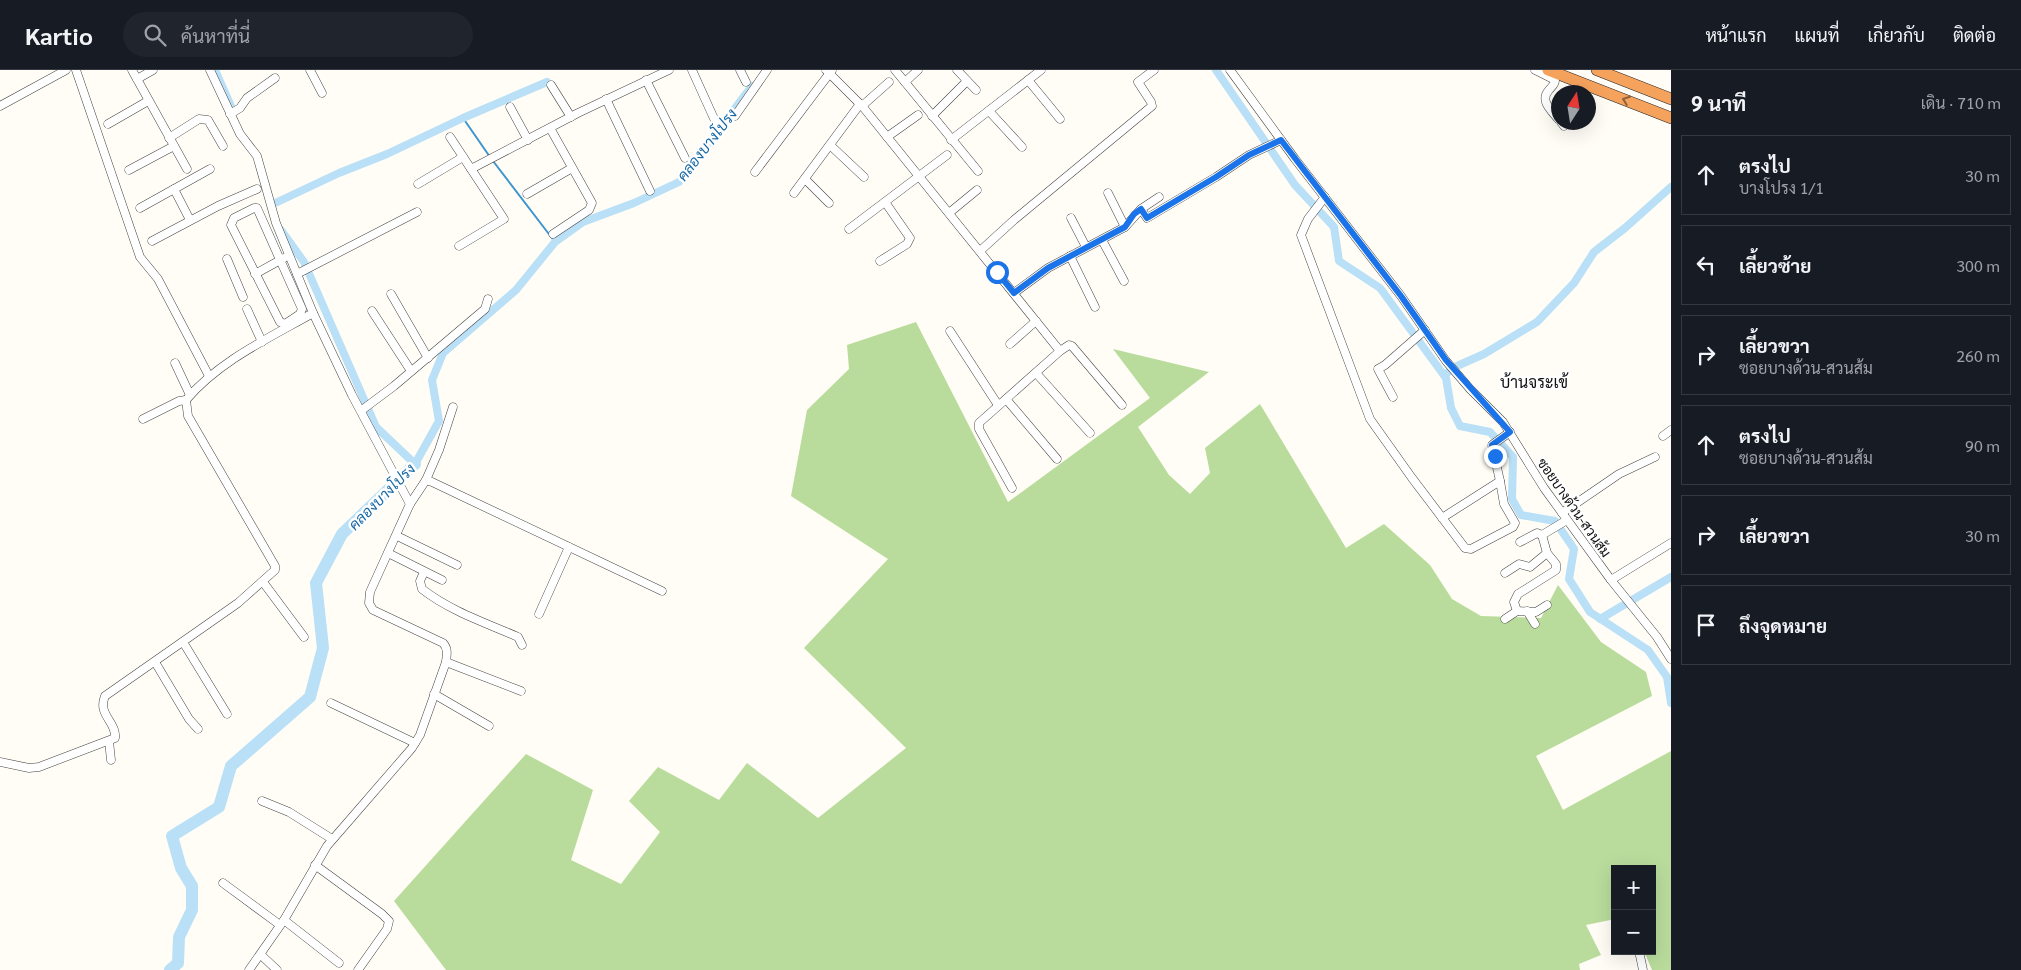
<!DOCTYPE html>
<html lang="th">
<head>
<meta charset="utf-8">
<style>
	body { margin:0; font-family:Georgia,Sarabun,serif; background:#20242c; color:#f1f3f6 }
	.controls { position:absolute; right:15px; bottom:15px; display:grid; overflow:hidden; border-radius:0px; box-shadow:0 5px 20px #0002 }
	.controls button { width:45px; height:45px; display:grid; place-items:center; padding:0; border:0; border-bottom:1px solid #363941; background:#171b24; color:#f1f3f6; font:25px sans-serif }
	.compass { position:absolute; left:1551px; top:15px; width:45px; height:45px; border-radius:50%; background:#171b24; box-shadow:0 5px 20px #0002; rotate:12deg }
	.stop { position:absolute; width:15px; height:15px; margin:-11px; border:4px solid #1a73e8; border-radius:50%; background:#fff }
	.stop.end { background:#1a73e8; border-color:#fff; box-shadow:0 1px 5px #0008 }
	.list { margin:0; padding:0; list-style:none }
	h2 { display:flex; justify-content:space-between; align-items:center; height:65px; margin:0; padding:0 20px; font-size:21px }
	h2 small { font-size:16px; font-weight:400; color:#9ea1a6 }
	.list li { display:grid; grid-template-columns:32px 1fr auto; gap:15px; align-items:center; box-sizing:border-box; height:80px; margin:0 10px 10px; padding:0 10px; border:1px solid #363941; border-radius:0px }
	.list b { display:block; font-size:19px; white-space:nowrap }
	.list p { margin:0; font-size:16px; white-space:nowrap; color:#9ea1a6 }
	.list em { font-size:16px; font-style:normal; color:#9ea1a6 }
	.icon { flex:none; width:28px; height:28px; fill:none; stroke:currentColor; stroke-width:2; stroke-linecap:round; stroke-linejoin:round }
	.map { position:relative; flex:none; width:1671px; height:900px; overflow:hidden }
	header { display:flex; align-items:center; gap:30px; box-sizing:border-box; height:70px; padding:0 25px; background:#171b24; border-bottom:1px solid #363941 }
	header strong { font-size:24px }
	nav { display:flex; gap:28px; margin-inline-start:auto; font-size:18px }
	.search { width:350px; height:45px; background:#20242c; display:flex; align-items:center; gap:12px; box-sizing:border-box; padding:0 18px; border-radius:28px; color:#9ea1a6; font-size:19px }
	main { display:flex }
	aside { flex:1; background:#171b24 }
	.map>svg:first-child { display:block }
	.forest { fill:#b9dc9c }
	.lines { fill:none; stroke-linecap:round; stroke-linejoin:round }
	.stream { stroke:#3f96cf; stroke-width:2 }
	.canal { stroke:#b9e0f7; stroke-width:8 }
	.river { stroke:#b9e0f7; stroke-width:12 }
	.minor-casing { stroke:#444; stroke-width:9 }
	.highway-casing { stroke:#222; stroke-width:12 }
	.minor { stroke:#fff; stroke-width:8 }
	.highway { stroke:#f5a25d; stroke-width:11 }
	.oneway { stroke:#8e613b }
	.route { stroke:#1a73e8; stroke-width:6 }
	.labels { text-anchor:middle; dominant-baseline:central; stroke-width:5; stroke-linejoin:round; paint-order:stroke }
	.street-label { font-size:14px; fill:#111; stroke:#fff }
	.water-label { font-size:15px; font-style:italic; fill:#1768a6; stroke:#fff }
	.quarter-label { font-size:16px; fill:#111; stroke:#fff }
</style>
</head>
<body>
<header>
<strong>Kartio</strong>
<div class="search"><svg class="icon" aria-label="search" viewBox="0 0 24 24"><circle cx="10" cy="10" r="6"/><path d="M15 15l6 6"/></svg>ค้นหาที่นี่</div>
<nav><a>หน้าแรก</a><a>แผนที่</a><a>เกี่ยวกับ</a><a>ติดต่อ</a></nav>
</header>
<main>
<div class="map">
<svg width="1671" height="900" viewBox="0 0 1671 900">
	<rect width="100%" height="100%" fill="#fffdf5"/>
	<path class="forest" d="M916 252 1008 432 1150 328 1113 279 1209 302 1138 357 1169 405 1190 424 1210 403 1205 378 1260 334 1346 478 1384 454 1430 495 1452 529 1481 546 1541 548 1558 515 1601 572 1646 602 1652 626 1536 686 1563 740 1671 681V900H1652L1644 881H1652V799H1615V849L1586 855 1601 885 1579 894 1580 900H446L394 831 526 684 593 720 571 790 621 814 660 762 629 731 658 697 719 730 747 693 818 748 906 678 804 578 888 489 791 426 807 340 849 299 847 275Z"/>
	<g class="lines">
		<g class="stream">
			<path d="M463 48 490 87"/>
			<path d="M493 91 555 172"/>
		</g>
		<g class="canal">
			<path d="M215 0 231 36"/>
			<path d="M1216 0 1295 115 1334 157 1339 191 1380 218 1446 308 1451 338 1460 356 1490 362 1513 387 1512 429 1521 445 1555 451 1574 479 1569 509 1590 542 1648 580 1667 607 1671 633"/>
			<path d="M271 135 339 103 387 84 463 48 547 12"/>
			<path d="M281 160 304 192 376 357 415 394 439 351 432 310 443 283 516 220 555 172 583 152 634 133 679 112 752 16"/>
			<path d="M1444 305 1457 296 1484 284 1537 252 1574 213 1594 182 1625 158 1671 117"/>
			<path d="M1600 549 1671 507"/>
		</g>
		<path class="river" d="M170 900 178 893 179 867 192 840V816L181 798 172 766 219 737 231 696 310 627 323 578 316 513 342 464 415 394"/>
		<defs>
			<g id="minor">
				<path d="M76 0 140 187 158 209 209 306"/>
				<path d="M132 0 187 99"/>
				<path d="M210 0 240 64 257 86 276 153 313 243 352 325 410 434 370 522 369 533 373 540 443 573C448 578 447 584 446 592L420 665 412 678 327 776 284 850 249 900"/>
				<path d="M310 0 322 23"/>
				<path d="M692 0 716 53"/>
				<path d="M740 0 746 12"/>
				<path d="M826 0 863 37 1060 281 979 353V359L1012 418"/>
				<path d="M895 0 978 101"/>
				<path d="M957 0 976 20"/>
				<path d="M1230 0 1295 89 1401 226 1446 291 1470 319 1503 352 1544 418 1611 510 1657 567 1671 589"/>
				<path d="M1535 0 1555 10C1555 15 1552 16 1549 20 1539 31 1552 41 1558 49"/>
				<path d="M137 9 153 0"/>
				<path d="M646 10 685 88"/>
				<path d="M1028 10 1060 49"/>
				<path d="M905 12 918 0"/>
				<path d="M551 15 571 47"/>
				<path d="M606 29 650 121"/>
				<path d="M0 36 66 0"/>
				<path d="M862 36 889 12"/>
				<path d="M510 37 528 70"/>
				<path d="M989 41 1022 77"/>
				<path d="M230 44 240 38 247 28 275 8"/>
				<path d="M735 46 767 0"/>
				<path d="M932 46 967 11"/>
				<path d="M1561 52 1564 56"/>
				<path d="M108 54 148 31"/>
				<path d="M550 58 592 133 589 140 553 164"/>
				<path d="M450 67 504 149 459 176"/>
				<path d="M887 67 918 45"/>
				<path d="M169 68 199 49 208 50 223 76"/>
				<path d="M951 70 1041 0"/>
				<path d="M830 75 864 107"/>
				<path d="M471 99 578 43 669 0"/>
				<path d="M129 100 174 76"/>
				<path d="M755 102 832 0"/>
				<path d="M805 109 829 133"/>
				<path d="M418 114 463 87"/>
				<path d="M174 119 190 150"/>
				<path d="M794 123 860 34"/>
				<path d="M1108 123 1125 157"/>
				<path d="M527 124 572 98"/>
				<path d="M1325 127 1308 149 1301 165 1370 349 1412 408 1465 478 1471 479 1513 457 1515 453 1504 434 1500 411 1442 448"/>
				<path d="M140 138 210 99"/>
				<path d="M254 138H257L302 239 300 244 285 254 280 252 231 155 234 148Z"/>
				<path d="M1141 139 1159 127"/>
				<path d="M949 143 977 120"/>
				<path d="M1071 148 1086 177"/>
				<path d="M849 159 947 85"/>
				<path d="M1102 170 1124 211"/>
				<path d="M152 171 218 136 257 119"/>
				<path d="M980 181 1014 150 1152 36 1151 32 1138 12 1154 0"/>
				<path d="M1070 186 1095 237"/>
				<path d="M227 189 243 227"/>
				<path d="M880 191 907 174 910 168 885 132"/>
				<path d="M255 204 284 188"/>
				<path d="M297 204 417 142"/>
				<path d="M1014 223 1048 198 1125 157 1141 139 1147 148 1216 107 1249 85 1281 70"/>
				<path d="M391 224 428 288"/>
				<path d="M247 239 262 272"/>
				<path d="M372 241 411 301"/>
				<path d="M950 261 998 335"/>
				<path d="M1010 274 1036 251"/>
				<path d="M1060 281 1069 275 1072 276 1122 335"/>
				<path d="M175 293 190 325"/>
				<path d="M1036 303 1090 363"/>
				<path d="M1393 327 1378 299 1385 295 1425 260"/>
				<path d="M1006 329 1057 389"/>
				<path d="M362 340 394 316 485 239 488 229"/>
				<path d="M143 349 179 331 186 330"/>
				<path d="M1663 366 1671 360"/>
				<path d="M426 410 439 380 453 337"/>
				<path d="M1500 411 1492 375 1510 362"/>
				<path d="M410 434 426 410 432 412 662 521"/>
				<path d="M1562 443 1619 404 1655 387"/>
				<path d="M397 466 457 495"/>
				<path d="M1520 472 1537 463 1542 465"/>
				<path d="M388 483 442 510"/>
				<path d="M424 502 420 511 422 519C450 541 486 553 518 567L522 575"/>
				<path d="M1505 503 1519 494 1530 497 1547 483"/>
				<path d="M1611 510 1671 473"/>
				<path d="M263 512 304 567"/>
				<path d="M1517 541 1536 542 1547 535"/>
				<path d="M1527 541 1535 554"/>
				<path d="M539 544 569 477"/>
				<path d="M1505 549 1517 541 1514 532 1518 524 1556 500V494L1547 483 1542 465 1567 450"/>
				<path d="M183 572 227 644"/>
				<path d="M155 592 189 649 198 659"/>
				<path d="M446 592 521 621"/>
				<path d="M434 624 489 656"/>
				<path d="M331 633 415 673"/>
				<path d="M109 671 111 690"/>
				<path d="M0 692 29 698 39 697 115 668C117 652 97 645 105 626L238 533 275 500V496L188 346 186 330C219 291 269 268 313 243"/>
				<path d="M262 731 289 742 332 769"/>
				<path d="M315 795 382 844 389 851 387 859 358 900"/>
				<path d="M223 813 280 855"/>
				<path d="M284 850 339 893"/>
				<path d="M1639 881 1643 900"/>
				<path d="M261 885 277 900"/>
			</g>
			<g id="highway">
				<path d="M1548 0 1671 48"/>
				<path d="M1597 0 1671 29"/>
			</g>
		</defs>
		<use href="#minor" class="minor-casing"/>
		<use href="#highway" class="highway-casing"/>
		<use href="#minor" class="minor"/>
		<use href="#highway" class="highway"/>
	</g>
	<defs><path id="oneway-chevron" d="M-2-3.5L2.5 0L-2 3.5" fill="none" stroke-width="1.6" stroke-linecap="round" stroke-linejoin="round" transform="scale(1.25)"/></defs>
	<use class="oneway" href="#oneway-chevron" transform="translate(1626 30) rotate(-159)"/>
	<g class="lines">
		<path class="route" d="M997 202 1014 223 1048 198 1125 157 1134 144 1141 139 1147 148 1216 107 1249 85 1281 70 1401 226 1446 290 1510 362 1492 375 1495 386"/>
	</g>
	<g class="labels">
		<g class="street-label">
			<text transform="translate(1575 437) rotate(55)">ซอยบางด้วน-สวนส้ม</text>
		</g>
		<g class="water-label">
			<text transform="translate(706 74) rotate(-52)">คลองบางโปรง</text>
			<text transform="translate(381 426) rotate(-45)">คลองบางโปรง</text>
		</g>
		<g class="quarter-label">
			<text x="1534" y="311">บ้านจระเข้</text>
		</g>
	</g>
</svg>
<div class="controls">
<button>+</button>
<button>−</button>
</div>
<svg class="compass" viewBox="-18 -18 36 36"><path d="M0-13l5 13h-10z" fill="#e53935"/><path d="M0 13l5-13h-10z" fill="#9ea1a6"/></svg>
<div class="stop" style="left:997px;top:202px"></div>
<div class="stop end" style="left:1495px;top:386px"></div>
</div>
<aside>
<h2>9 นาที<small>เดิน · 710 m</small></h2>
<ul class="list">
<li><svg class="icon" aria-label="ahead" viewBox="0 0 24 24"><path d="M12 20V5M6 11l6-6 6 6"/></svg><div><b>ตรงไป</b><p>บางโปรง 1/1</p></div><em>30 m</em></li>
<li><svg class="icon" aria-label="left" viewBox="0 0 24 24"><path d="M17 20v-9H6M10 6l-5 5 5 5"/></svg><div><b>เลี้ยวซ้าย</b></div><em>300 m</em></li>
<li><svg class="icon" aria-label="right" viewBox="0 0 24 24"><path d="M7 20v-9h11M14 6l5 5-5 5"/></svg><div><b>เลี้ยวขวา</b><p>ซอยบางด้วน-สวนส้ม</p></div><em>260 m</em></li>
<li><svg class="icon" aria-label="ahead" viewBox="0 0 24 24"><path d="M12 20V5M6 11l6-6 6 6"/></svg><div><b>ตรงไป</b><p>ซอยบางด้วน-สวนส้ม</p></div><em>90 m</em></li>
<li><svg class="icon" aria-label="right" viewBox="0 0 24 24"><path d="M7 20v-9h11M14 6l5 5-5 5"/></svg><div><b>เลี้ยวขวา</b></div><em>30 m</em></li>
<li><svg class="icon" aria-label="arrive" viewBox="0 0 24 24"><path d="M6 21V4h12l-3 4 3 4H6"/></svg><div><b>ถึงจุดหมาย</b></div></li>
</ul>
</aside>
</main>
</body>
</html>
